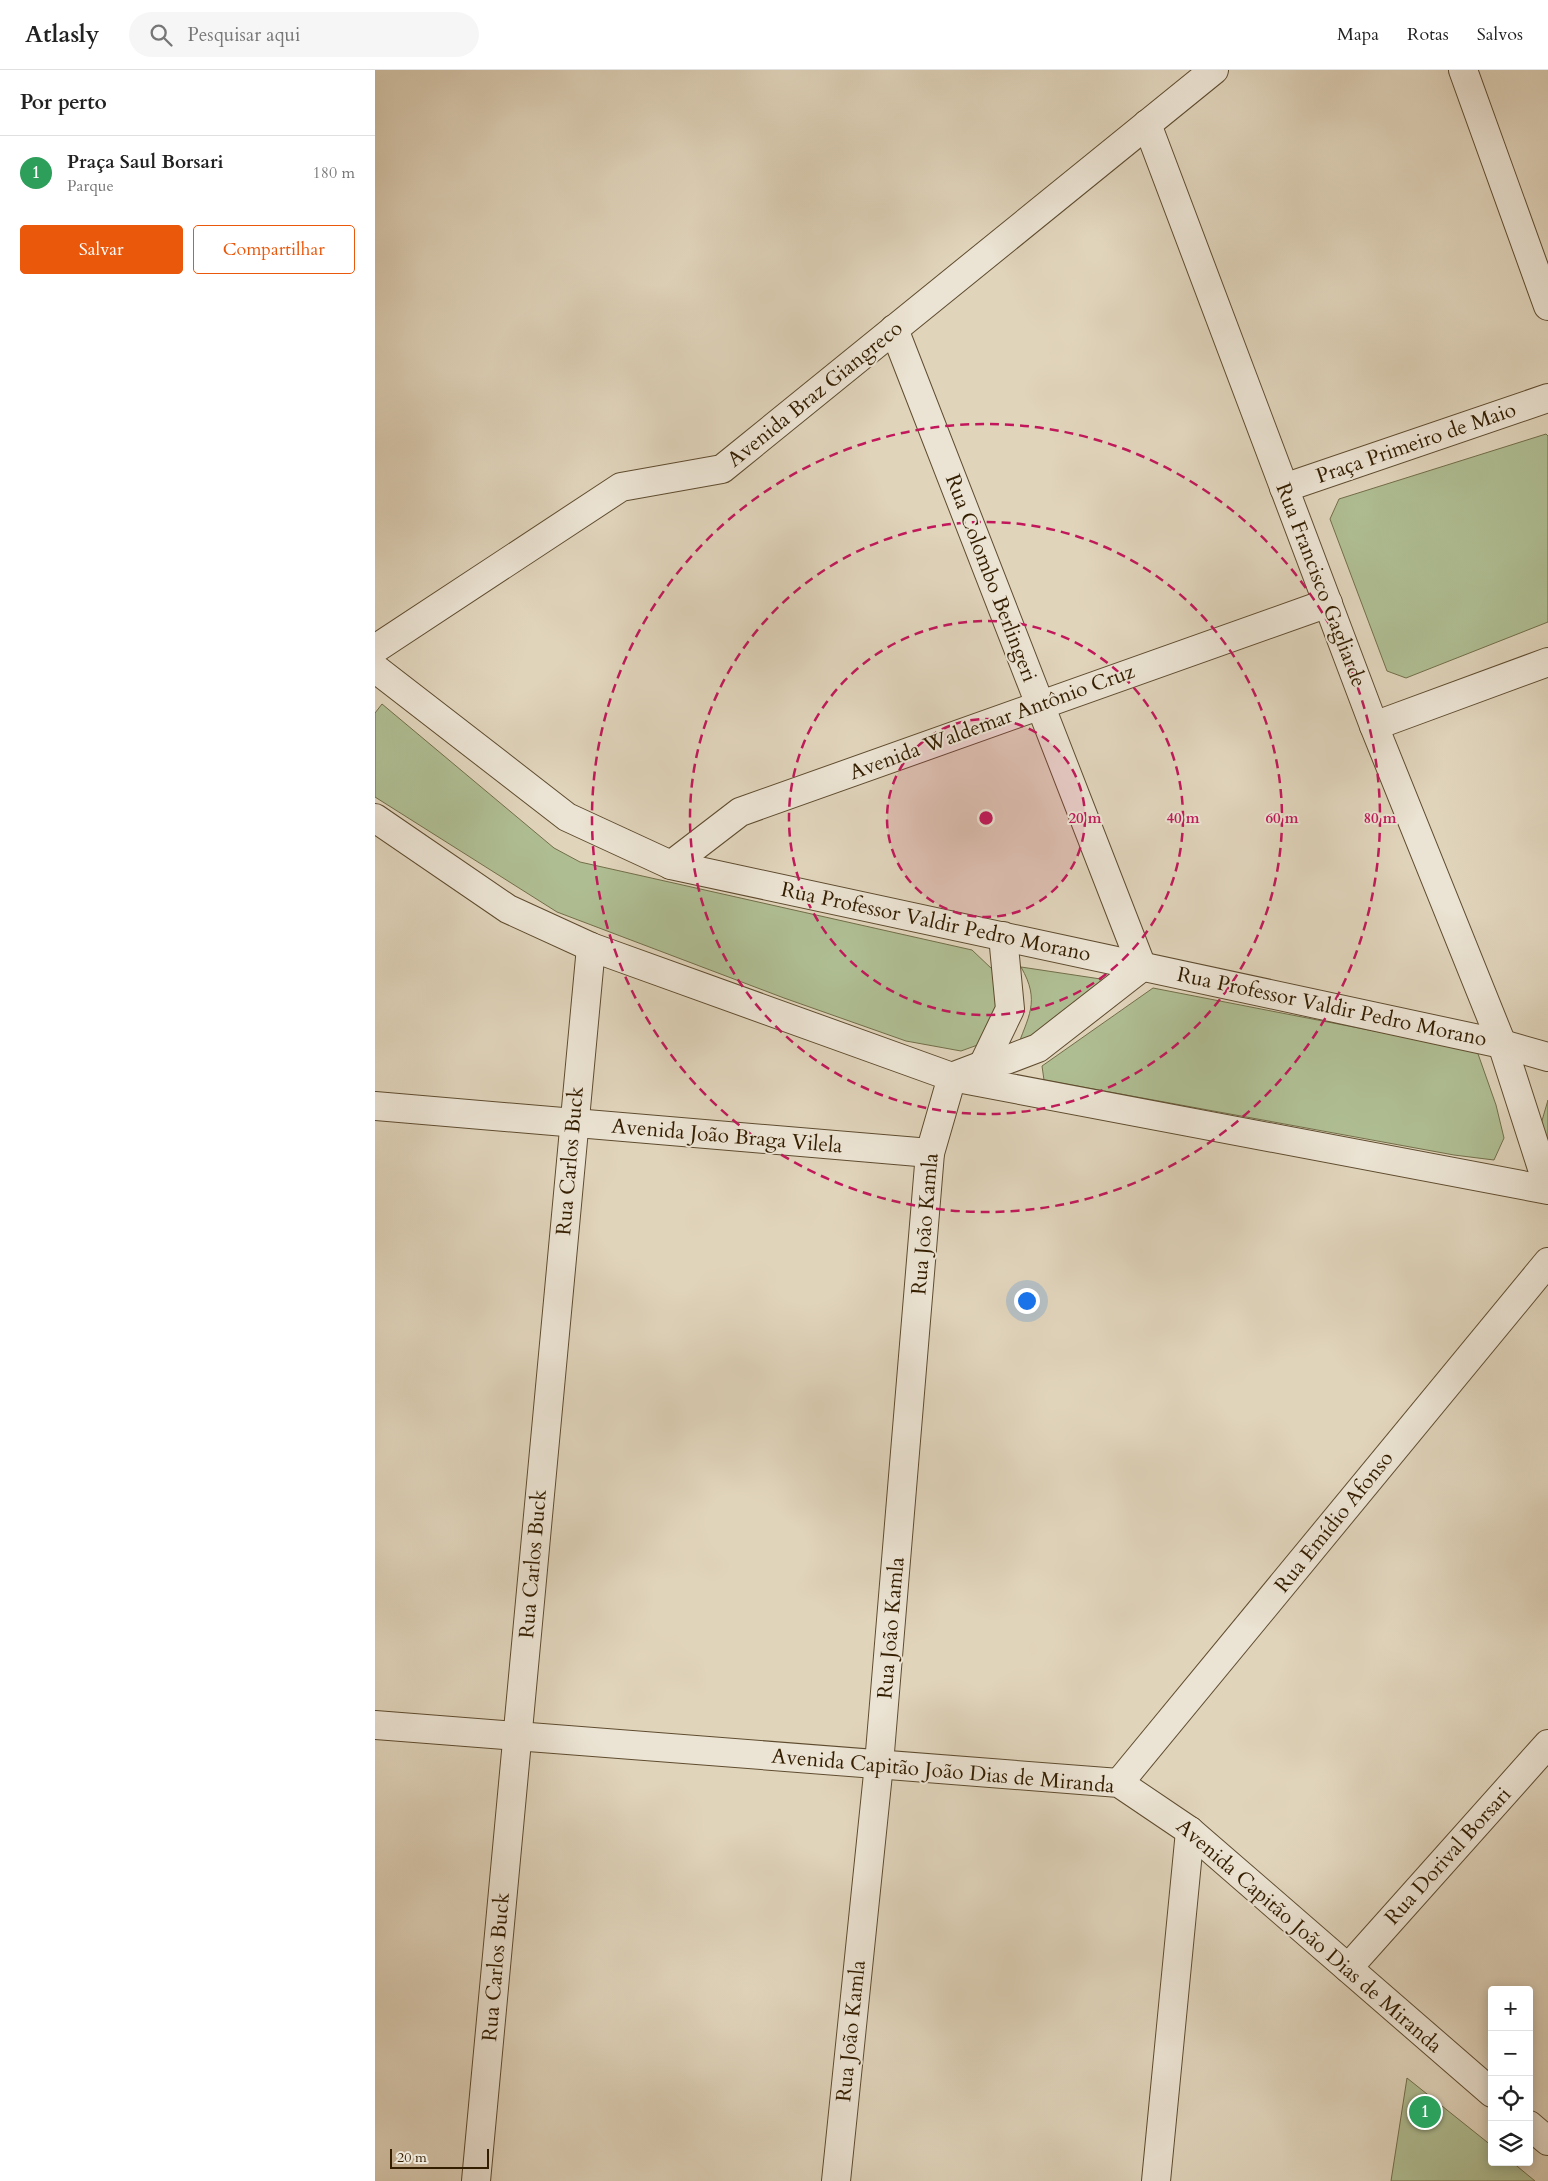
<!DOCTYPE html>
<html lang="pt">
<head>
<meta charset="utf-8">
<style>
	body { margin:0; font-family:Cardo,serif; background:#f6f6f6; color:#222 }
	.controls { position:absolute; right:15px; bottom:15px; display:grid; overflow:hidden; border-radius:5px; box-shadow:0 2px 12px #0003 }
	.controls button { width:45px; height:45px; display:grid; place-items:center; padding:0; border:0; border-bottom:1px solid #e0e0e0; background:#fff; color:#222; font:25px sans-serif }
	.scale { position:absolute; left:15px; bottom:12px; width:99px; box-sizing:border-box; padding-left:5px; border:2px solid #341e00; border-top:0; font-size:14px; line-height:18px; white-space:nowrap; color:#341e00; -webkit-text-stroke:4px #ebe3d3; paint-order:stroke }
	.you { position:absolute; left:651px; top:1230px; width:18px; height:18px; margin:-12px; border:4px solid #fff; border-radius:50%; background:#1a73e8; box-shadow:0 0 0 8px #1a73e833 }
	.badge { display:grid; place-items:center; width:32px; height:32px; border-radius:50%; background:#ea580c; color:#fff; font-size:16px; font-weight:700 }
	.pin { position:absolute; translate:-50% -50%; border:2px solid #fff; box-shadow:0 1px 5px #0006 }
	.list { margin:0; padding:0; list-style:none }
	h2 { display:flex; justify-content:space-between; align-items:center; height:65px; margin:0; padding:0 20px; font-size:21px }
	h2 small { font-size:16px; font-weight:400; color:#767676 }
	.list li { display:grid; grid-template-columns:32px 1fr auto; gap:15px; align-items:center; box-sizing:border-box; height:75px; padding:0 20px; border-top:1px solid #e0e0e0 }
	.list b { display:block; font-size:19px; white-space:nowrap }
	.list p { margin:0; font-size:16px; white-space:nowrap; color:#767676 }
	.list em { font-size:16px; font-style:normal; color:#767676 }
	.actions { display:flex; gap:10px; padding:15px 20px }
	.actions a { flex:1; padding:11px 0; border:1px solid #ea580c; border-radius:5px; text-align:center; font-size:18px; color:#ea580c }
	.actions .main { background:#ea580c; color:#fff }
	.icon { flex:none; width:28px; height:28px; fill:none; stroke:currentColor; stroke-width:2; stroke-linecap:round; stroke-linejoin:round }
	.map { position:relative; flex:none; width:1173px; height:2111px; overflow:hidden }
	header { display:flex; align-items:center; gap:30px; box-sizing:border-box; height:70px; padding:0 25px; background:#fff; border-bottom:1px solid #e0e0e0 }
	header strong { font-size:24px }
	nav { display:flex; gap:28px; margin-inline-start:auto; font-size:18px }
	.search { width:350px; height:45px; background:#f6f6f6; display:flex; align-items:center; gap:12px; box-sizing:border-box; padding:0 18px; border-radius:28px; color:#767676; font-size:19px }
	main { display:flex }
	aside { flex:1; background:#fff }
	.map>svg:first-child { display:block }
	.green { fill:#afbd92; stroke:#726e49 }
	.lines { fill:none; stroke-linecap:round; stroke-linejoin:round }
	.minor-casing { stroke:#5f4c2f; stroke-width:30 }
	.tertiary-casing { stroke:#5f4c2f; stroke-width:30 }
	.minor { stroke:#ebe3d3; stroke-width:28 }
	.tertiary { stroke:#ebe3d3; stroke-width:28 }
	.ring { fill:none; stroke:#c2185b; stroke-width:2.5; stroke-dasharray:9 6 }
	.labels { text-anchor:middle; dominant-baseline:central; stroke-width:4; stroke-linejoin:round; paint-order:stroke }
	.street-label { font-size:21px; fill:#341e00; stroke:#ebe3d3 }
	.centre { fill:#c2185b; stroke:#ebe3d3; stroke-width:2.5 }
	.ring-label { font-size:15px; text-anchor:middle; font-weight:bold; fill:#c2185b; stroke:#ebe3d3; stroke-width:4; stroke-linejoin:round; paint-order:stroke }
</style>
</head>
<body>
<header>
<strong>Atlasly</strong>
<div class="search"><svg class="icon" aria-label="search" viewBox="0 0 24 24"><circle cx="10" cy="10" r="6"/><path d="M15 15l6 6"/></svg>Pesquisar aqui</div>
<nav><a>Mapa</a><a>Rotas</a><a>Salvos</a></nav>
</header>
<main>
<aside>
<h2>Por perto<small></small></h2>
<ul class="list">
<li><span class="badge" style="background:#2e9e5b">1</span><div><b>Praça Saul Borsari</b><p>Parque</p></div><em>180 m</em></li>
</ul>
<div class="actions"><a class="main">Salvar</a><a>Compartilhar</a></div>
</aside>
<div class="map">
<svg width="1173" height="2111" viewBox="0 0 1173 2111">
	<rect width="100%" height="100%" fill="#e0d4bb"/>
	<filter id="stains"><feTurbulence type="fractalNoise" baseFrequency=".004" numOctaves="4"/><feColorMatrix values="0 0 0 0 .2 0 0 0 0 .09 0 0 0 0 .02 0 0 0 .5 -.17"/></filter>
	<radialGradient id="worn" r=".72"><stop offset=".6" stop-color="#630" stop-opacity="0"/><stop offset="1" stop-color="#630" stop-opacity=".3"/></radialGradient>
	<g class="green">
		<path d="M1171 364 1173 366V552L1031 608 1012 601 955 449 964 429Z"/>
		<path d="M7 634 179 778 205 792 597 880 617 899 625 929 611 972 586 981 531 971 409 928 182 842 0 727V643Z"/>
		<path d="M646 897 739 911 641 981C653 946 666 932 646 897Z"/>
		<path d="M778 918 1102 981 1121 1035 1129 1068 1119 1090 1079 1085 669 1010 667 996Z"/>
		<path d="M1173 1030V1082L1166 1054Z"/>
		<path d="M1032 2008 1117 2076V2092H1137L1160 2111H1016Z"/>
	</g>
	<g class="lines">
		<defs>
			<g id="minor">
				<path d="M1088 0 1173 236"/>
				<path d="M772 54 999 656 1127 974 1173 1117"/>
				<path d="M519 259 767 897"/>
				<path d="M909 418 1173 328"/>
				<path d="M3 577 246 417 347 399 839 0"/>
				<path d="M999 656 1173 592"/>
				<path d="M296 795 365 742 953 533"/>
				<path d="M0 1036 555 1083"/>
				<path d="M0 1655 744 1713 815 1761 1117 2023"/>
				<path d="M744 1713 1173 1192"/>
				<path d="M973 1898 1173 1674"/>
				<path d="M1154 2055 1173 2071"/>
				<path d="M101 2111 216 877"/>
				<path d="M461 2111 504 1694 555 1083 577 1007"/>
				<path d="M781 2111 815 1761"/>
			</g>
			<g id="tertiary">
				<path d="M1 599 192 747 296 795 1127 974 1173 987"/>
				<path d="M0 748 133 839 216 877 577 1007 1173 1120"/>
				<path d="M608 995 635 939 628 866"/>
				<path d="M579 1006 608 995 634 989 663 978 767 897"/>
			</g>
		</defs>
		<use href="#minor" class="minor-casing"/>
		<use href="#tertiary" class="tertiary-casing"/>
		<use href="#minor" class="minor"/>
		<use href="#tertiary" class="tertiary"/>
	</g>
	<circle cx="611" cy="748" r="99" fill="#c2185b" fill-opacity=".12"/>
	<g class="ring">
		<circle cx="611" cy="748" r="99"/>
		<circle cx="611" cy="748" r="197"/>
		<circle cx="611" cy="748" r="296"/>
		<circle cx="611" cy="748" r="394"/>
	</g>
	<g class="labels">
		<g class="street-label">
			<text transform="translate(440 324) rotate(-39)">Avenida Braz Giangreco</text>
			<text transform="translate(1041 373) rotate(-19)">Praça Primeiro de Maio</text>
			<text transform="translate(616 508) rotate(69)">Rua Colombo Berlingeri</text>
			<text transform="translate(946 515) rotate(69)">Rua Francisco Gagliarde</text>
			<text transform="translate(617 652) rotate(-20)">Avenida Waldemar Antônio Cruz</text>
			<text transform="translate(561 852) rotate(12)">Rua Professor Valdir Pedro Morano</text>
			<text transform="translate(957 937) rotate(12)">Rua Professor Valdir Pedro Morano</text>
			<text transform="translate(352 1066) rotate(5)">Avenida João Braga Vilela</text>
			<text transform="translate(195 1091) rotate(-85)">Rua Carlos Buck</text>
			<text transform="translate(550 1154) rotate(-85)">Rua João Kamla</text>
			<text transform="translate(959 1452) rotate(-51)">Rua Emídio Afonso</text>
			<text transform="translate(158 1494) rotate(-85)">Rua Carlos Buck</text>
			<text transform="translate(516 1558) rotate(-85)">Rua João Kamla</text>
			<text transform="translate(568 1701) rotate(5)">Avenida Capitão João Dias de Miranda</text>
			<text transform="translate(1073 1786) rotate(-48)">Rua Dorival Borsari</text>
			<text transform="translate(934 1866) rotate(41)">Avenida Capitão João Dias de Miranda</text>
			<text transform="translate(121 1897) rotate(-85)">Rua Carlos Buck</text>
			<text transform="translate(476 1961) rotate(-84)">Rua João Kamla</text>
		</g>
	</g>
	<circle cx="611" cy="748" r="8" class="centre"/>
	<g class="ring-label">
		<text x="710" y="753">20 m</text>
		<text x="808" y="753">40 m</text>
		<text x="907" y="753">60 m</text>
		<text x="1005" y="753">80 m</text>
	</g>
	<rect width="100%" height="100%" filter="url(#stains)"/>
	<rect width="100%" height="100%" fill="url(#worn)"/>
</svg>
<div class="controls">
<button>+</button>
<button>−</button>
<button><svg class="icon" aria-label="locate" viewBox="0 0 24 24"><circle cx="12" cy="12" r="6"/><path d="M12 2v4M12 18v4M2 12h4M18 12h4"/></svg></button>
<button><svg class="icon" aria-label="layers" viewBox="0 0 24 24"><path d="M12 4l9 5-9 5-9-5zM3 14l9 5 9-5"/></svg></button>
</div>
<div class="scale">20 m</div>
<div class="you"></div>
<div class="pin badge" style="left:1050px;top:2042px;background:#2e9e5b">1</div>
</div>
</main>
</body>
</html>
